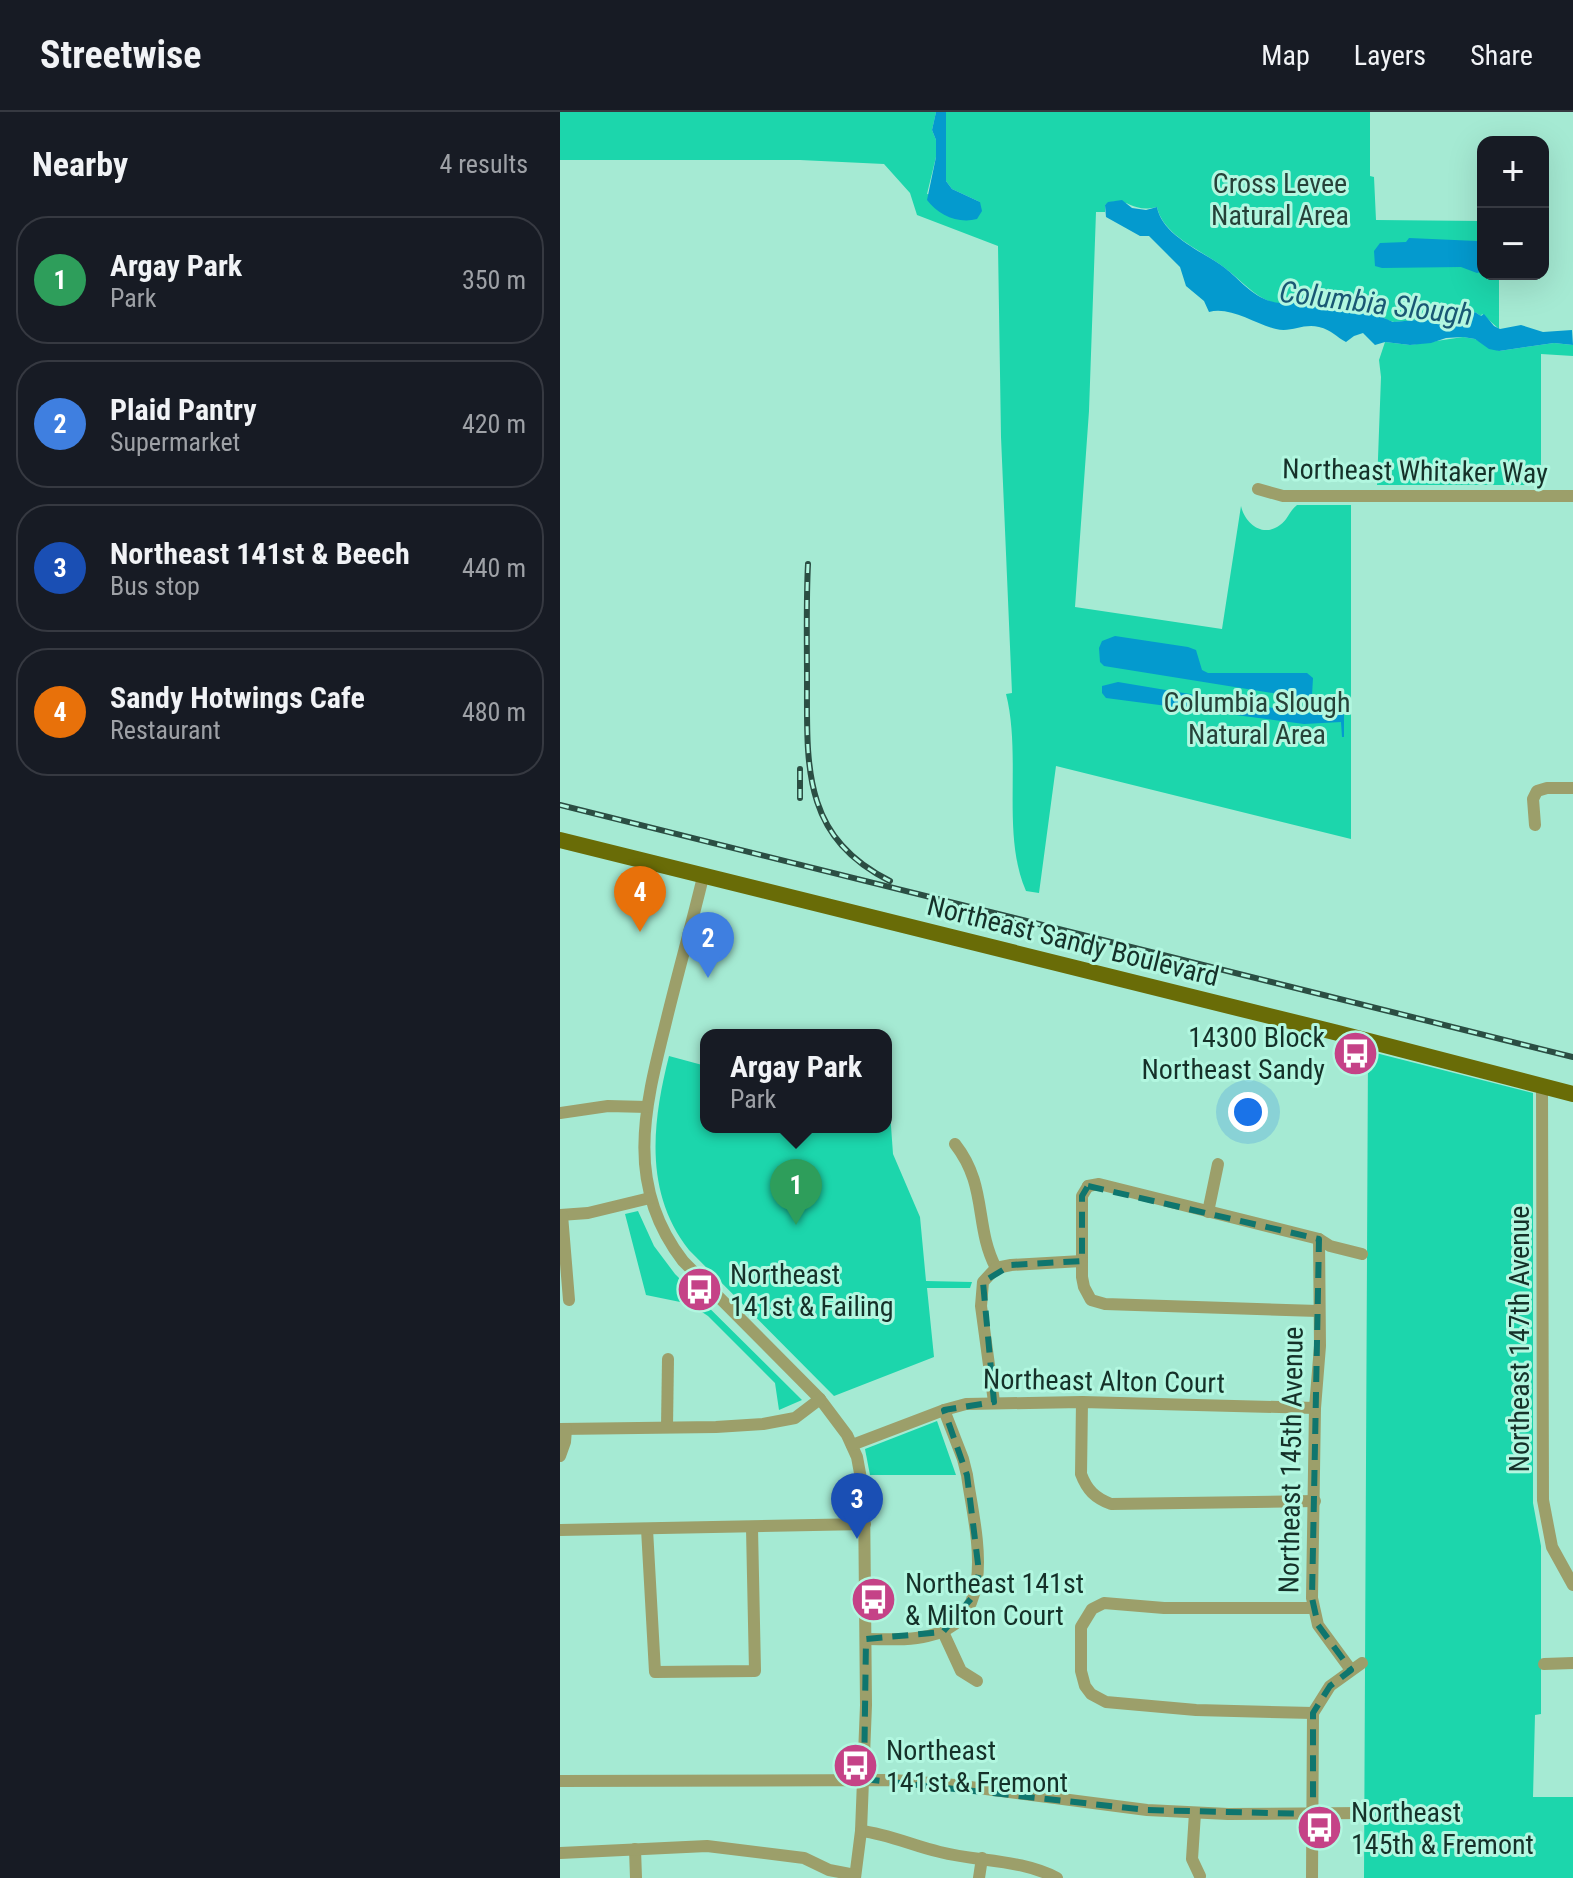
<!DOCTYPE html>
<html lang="en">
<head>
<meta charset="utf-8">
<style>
	body { margin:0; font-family:"Roboto Condensed",sans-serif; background:#20242c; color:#f1f3f6 }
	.controls { position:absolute; right:24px; top:24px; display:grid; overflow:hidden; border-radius:16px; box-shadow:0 8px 32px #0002 }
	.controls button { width:72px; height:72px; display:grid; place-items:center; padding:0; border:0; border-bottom:2px solid #363941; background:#171b24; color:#f1f3f6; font:40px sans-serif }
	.you { position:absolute; left:688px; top:1000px; width:28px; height:28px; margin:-20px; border:6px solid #fff; border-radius:50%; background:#1a73e8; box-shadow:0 0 0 12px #1a73e833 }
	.badge { display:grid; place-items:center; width:52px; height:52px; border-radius:50%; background:#7c3aed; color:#fff; font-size:26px; font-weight:700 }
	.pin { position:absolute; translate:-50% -66px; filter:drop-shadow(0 2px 4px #0008) }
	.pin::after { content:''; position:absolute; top:42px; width:28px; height:24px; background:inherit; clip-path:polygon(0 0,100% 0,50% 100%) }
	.popup { position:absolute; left:140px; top:917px; width:192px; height:104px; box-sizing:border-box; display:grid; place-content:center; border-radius:16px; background:#171b24; filter:drop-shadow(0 2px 6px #0005); font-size:26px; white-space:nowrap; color:#9ea1a6 }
	.popup b { font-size:30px; color:#f1f3f6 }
	.popup::after { content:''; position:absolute; left:50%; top:100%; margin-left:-16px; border:16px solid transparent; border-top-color:#171b24 }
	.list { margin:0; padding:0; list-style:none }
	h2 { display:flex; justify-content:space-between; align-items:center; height:104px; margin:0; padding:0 32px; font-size:34px }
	h2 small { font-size:26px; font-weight:400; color:#9ea1a6 }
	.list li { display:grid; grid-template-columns:52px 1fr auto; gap:24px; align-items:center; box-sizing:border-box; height:128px; margin:0 16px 16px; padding:0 16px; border:2px solid #363941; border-radius:32px }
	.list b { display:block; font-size:30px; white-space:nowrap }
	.list p { margin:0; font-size:26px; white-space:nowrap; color:#9ea1a6 }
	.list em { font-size:26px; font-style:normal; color:#9ea1a6 }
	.map { position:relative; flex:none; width:1013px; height:1766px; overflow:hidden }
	header { display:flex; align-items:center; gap:48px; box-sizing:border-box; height:112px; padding:0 40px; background:#171b24; border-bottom:2px solid #363941 }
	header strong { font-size:38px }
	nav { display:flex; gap:44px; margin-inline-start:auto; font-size:28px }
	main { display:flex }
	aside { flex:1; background:#171b24 }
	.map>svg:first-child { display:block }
	.green { fill:#1cd6ac }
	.water { fill:#049ace }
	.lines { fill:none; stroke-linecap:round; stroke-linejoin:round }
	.minor { stroke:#9c9f6a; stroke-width:12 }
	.major { stroke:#696c07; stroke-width:16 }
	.rail-casing { stroke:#2b4e43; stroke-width:6 }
	.rail { stroke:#b2f7e0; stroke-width:3; stroke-dasharray:9; stroke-linecap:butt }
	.marked { fill:none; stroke:#0f766e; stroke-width:6; stroke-dasharray:16 10; stroke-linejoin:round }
	.labels { text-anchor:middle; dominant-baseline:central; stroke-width:6; stroke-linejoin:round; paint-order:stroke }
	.park-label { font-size:28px; fill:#264239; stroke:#b2f7e0 }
	.street-label { font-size:28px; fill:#153129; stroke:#b2f7e0 }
	.poi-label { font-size:28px; fill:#153129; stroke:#b2f7e0; text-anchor:start }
	.water-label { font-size:30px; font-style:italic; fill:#195874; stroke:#b2f7e0 }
</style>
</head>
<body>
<header>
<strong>Streetwise</strong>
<nav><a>Map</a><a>Layers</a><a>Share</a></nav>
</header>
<main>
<aside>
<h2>Nearby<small>4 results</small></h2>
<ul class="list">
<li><span class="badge" style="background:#2e9e5b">1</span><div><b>Argay Park</b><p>Park</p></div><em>350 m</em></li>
<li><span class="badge" style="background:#3f7fe0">2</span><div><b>Plaid Pantry</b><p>Supermarket</p></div><em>420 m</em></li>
<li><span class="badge" style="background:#1a4fb4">3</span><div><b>Northeast 141st &amp; Beech</b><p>Bus stop</p></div><em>440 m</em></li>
<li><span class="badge" style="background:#e8710a">4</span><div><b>Sandy Hotwings Cafe</b><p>Restaurant</p></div><em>480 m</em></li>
</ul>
</aside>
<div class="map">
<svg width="1013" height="1766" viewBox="0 0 1013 1766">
	<rect width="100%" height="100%" fill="#a5ead3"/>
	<g class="green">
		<path d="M0 0H376L372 18 376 28V45L367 82 420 90 392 77 386 69V0H810V64L814 65 816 108 923 109V162H939V217L922 202 921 204 915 200 911 204 894 200 867 207 834 210 827 208 806 191 788 192 779 198C769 191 751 181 739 186 730 190 726 193 715 191 695 186 681 168 665 156 643 139 603 124 597 95 569 102 567 81 545 93V100H536L529 299 515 495 662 517 681 394C685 412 703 426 720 413 728 408 729 399 737 393H791V727L496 654 479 781 466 779C441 722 462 645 446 582L452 581 441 325 438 134 357 103 350 81 324 52 240 48H0Z"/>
		<path d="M903 225 915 227 939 239 994 231 1013 233V244L981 242V373H817L821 265 819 248 825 230 850 233Z"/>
		<path d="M808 939 973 981V1391L981 1434V1602L975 1603 973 1685H1013V1766H804Z"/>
		<path d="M109 944 146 954V1015H326V1000H330L333 1042 360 1105 366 1169 412 1170 410 1176H367L374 1245 274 1284 129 1138C84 1081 92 1011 109 944Z"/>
		<path d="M78 1099 94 1134 115 1162 242 1288 219 1298 215 1271 148 1204 130 1192 86 1183 65 1102Z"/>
		<path d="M377 1309 396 1363H310L305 1337Z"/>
	</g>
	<g class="water">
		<path d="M376 0H386V69L392 77 420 90 422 99 417 107C398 112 378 103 367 88L376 45V28L372 18Z"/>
		<path d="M562 88 572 96 586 98 597 95C602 124 644 140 665 156 679 167 692 184 710 189 722 193 728 190 739 186 752 181 769 192 780 198L787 192 798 194 814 188 824 206 833 210 867 207 894 200 910 204 915 200 921 204 924 202 934 214 940 217 961 213 983 220 1012 218 1013 233 994 231 939 239 929 237 915 227 903 225 886 226 871 231 850 233 825 230 815 233 803 221 794 224 786 230C776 225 772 218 759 215 743 211 731 221 716 217 695 212 670 194 649 200L644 189 626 174 620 155 589 124H580L546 105 545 93 548 90Z"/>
		<path d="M849 126 917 129 923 133V159L917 161 901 155 822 156 815 154 814 139 820 131 846 130Z"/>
		<path d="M555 524 628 535 636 538 642 558 648 561H747L753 566 752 583 744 586 544 554 540 550 539 536 542 529Z"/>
		<path d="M558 570 743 601H768V597H784V625H782L781 610 744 612 546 586 542 581V574Z"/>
	</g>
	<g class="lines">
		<g class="minor">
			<path d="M698 377 723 384H1013"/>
			<path d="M975 713 973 687 977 679 987 676H1013"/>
			<path d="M143 765C131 815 117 864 105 914 84 998 65 1074 123 1149L260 1287 287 1323 297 1345 304 1383 306 1593 301 1719 295 1766"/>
			<path d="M982 974 983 1388 992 1435 1013 1473"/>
			<path d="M0 1001 48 994 87 995"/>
			<path d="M395 1032C428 1074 414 1114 436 1156"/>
			<path d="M528 1074 522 1084V1165L524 1175 531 1188 545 1192 758 1199"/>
			<path d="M528 1074 539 1072 759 1127 770 1134 802 1142"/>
			<path d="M648 1100 658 1052"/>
			<path d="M0 1103 28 1101 90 1086"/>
			<path d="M2 1103 9 1188"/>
			<path d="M759 1127 760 1234 755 1296 752 1486 758 1513 791 1558"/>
			<path d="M434 1290 421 1194 423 1170 436 1156 451 1153 522 1149"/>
			<path d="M522 1290 521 1362C527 1378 535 1386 551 1392L755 1389"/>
			<path d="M107 1315 108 1247"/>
			<path d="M0 1317 156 1315 203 1312 235 1306 260 1287"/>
			<path d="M292 1333 384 1298 406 1292 522 1290 755 1296"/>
			<path d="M0 1344 5 1330 6 1317"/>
			<path d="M87 1417 95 1560 195 1559 192 1416"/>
			<path d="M0 1418 305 1412"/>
			<path d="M753 1496H604L544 1491 532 1497 521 1515V1559L525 1574 531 1582 546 1590 636 1598 753 1601"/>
			<path d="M383 1520 401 1559 417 1569"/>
			<path d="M306 1527C326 1527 348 1529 368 1524 442 1508 414 1415 407 1363L403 1347 384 1298"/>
			<path d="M984 1552 1013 1551"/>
			<path d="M0 1669 333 1668 395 1673 587 1698 668 1702 803 1701"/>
			<path d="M635 1701 632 1747 640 1764"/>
			<path d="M301 1719C329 1722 353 1734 380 1740 420 1750 460 1747 497 1766"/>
			<path d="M75 1737 76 1766"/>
			<path d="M0 1741 147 1734 244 1746 269 1758 295 1763"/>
			<path d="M419 1766 422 1746"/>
			<path d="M752 1766 753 1601 770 1574 802 1551"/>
		</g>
		<path class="major" d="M0 728 778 921 1013 982"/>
		<defs>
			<g id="rail">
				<path d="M248 452C246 491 247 530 247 569 247 654 242 725 330 769"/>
				<path d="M240 686V657"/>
				<path d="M0 693 1013 945"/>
			</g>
		</defs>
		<use href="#rail" class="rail-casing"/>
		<use href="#rail" class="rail"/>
	</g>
	<path class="marked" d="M528 1074 759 1127 752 1486 758 1513 791 1558 770 1574 753 1601V1702L587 1698 304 1667 306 1527 383 1520 415 1482 419 1460 407 1363 384 1298 434 1290 423 1170 451 1153 522 1149V1084Z"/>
	<defs>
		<symbol id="bus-disc" viewBox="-11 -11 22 22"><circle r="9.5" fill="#c54287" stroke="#b2f7e0"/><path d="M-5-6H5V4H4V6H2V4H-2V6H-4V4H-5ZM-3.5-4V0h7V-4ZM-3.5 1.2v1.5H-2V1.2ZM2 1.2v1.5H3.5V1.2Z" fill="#fff"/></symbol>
	</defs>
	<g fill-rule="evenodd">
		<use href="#bus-disc" x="770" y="916" width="51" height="51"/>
		<use href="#bus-disc" x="114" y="1152" width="51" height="51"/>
		<use href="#bus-disc" x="288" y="1462" width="51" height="51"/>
		<use href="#bus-disc" x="270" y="1628" width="51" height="51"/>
		<use href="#bus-disc" x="734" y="1690" width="51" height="51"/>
	</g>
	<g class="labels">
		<g class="park-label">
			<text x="720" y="71">Cross Levee<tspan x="720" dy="32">Natural Area</tspan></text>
			<text x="697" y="590">Columbia Slough<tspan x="697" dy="32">Natural Area</tspan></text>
		</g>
		<g class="street-label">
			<text transform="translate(855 359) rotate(1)">Northeast Whitaker Way</text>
			<text transform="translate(513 829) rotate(14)">Northeast Sandy Boulevard</text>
			<text transform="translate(959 1227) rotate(-90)">Northeast 147th Avenue</text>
			<text transform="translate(544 1269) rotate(1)">Northeast Alton Court</text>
			<text transform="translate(731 1348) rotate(-89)">Northeast 145th Avenue</text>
		</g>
		<g class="poi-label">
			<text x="765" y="925" text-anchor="end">14300 Block<tspan x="765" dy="32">Northeast Sandy</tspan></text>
			<text x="170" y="1162">Northeast<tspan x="170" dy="32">141st &amp; Failing</tspan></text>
			<text x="345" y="1471">Northeast 141st<tspan x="345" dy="32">&amp; Milton Court</tspan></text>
			<text x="326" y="1638">Northeast<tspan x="326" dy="32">141st &amp; Fremont</tspan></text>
			<text x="791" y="1700">Northeast<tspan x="791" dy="32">145th &amp; Fremont</tspan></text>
		</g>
		<g class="water-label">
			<text transform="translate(816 191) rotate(7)">Columbia Slough</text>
		</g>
	</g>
</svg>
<div class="controls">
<button>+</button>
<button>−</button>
</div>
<div class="you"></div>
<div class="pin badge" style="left:236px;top:1113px;background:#2e9e5b">1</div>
<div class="popup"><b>Argay Park</b>Park</div>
<div class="pin badge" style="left:148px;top:866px;background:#3f7fe0">2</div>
<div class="pin badge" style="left:297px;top:1427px;background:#1a4fb4">3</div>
<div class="pin badge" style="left:80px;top:820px;background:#e8710a">4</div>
</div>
</main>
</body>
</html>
